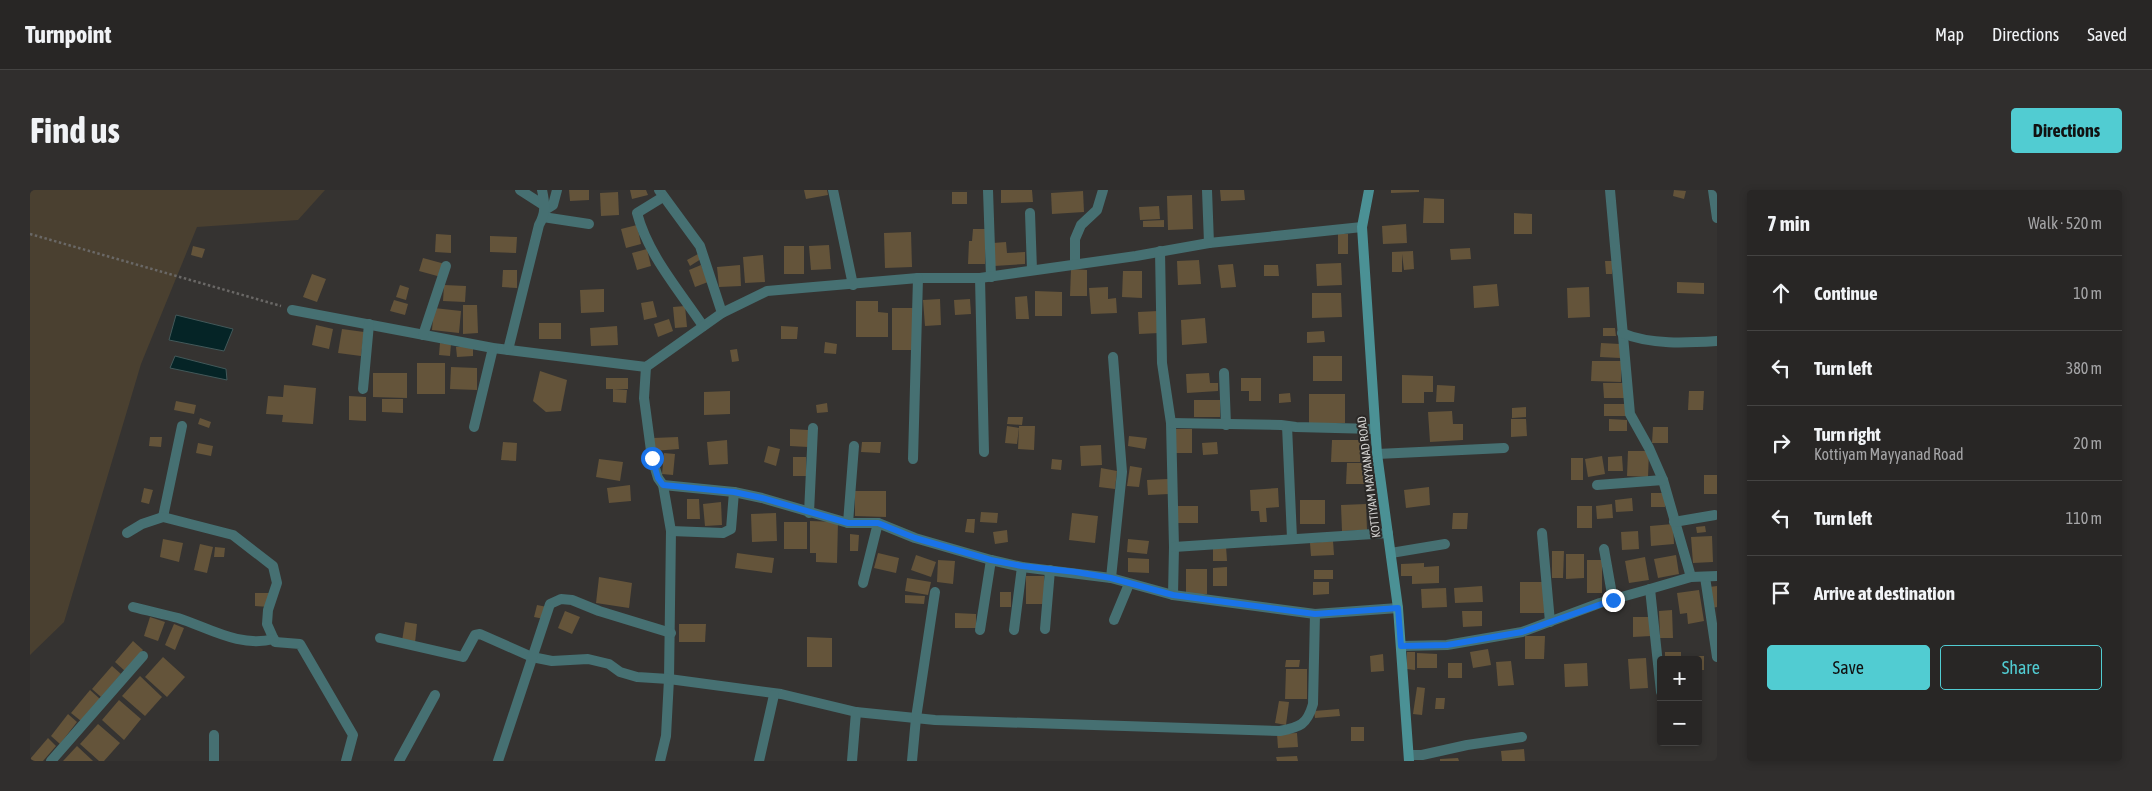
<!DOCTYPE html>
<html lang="en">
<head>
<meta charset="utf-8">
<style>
	body { margin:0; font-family:"Asap Condensed",sans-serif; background:#302e2d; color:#f1f3f6 }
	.controls { position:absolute; right:15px; bottom:15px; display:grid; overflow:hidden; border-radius:5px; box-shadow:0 2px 8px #0003 }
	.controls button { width:45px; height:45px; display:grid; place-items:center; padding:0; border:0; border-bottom:1px solid #444342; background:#282625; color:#f1f3f6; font:25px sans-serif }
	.stop { position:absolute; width:15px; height:15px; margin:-11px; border:4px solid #1a73e8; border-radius:50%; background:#fff }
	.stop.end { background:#1a73e8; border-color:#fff; box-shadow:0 1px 5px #0008 }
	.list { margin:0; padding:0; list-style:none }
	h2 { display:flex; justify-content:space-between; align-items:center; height:65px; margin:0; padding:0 20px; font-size:21px }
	h2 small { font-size:16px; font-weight:400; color:#a5a5a7 }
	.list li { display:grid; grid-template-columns:32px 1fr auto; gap:15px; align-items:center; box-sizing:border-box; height:75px; padding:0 20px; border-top:1px solid #444342 }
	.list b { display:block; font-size:19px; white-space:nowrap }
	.list p { margin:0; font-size:16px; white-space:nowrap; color:#a5a5a7 }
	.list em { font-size:16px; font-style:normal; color:#a5a5a7 }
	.actions { display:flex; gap:10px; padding:15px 20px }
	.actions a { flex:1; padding:11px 0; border:1px solid #51ccd2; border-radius:5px; text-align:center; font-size:18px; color:#51ccd2 }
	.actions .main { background:#51ccd2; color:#111 }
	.icon { flex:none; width:28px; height:28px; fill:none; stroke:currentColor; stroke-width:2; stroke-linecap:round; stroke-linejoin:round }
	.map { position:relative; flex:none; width:1687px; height:571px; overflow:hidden; border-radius:5px }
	header { display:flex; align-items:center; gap:30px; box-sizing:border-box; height:70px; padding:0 25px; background:#282625; border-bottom:1px solid #444342 }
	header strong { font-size:24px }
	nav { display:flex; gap:28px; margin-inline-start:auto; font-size:18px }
	.intro { display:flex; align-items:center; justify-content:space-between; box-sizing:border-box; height:120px; padding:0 30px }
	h1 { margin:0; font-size:35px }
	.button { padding:12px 22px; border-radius:5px; background:#51ccd2; color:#111; font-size:18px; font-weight:700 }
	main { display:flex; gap:30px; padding:0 30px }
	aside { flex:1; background:#282625; border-radius:5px; box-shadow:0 2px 8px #0003 }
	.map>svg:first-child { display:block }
	.green { fill:#4a4030 }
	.water { fill:#052426; stroke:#425859 }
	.building { fill:#64543a }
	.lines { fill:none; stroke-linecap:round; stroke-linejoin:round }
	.path { stroke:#6a6866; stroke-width:2.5; stroke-dasharray:2.5 2.5; stroke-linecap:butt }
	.street { stroke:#467072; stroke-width:10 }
	.secondary { stroke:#4b9195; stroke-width:10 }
	.route { stroke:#1a73e8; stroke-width:6 }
	.labels { text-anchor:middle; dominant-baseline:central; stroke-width:4; stroke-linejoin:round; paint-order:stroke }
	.street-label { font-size:12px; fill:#d2d1cf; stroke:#2b2927 }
</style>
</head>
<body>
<header>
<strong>Turnpoint</strong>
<nav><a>Map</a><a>Directions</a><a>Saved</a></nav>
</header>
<div class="intro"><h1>Find us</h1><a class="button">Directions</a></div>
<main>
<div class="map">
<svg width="1687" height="571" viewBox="0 0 1687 571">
	<rect width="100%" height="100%" fill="#353331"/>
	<path class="green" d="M0 0H295L268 30 167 37 111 174 34 432 0 465Z"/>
	<g class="water">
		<path d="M146 125 203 139 194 161 139 150Z"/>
		<path d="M145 166 196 179 197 190 140 178Z"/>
	</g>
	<g class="building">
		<path d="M539 0H559V10L540 11Z"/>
		<path d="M600 0H616L618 5 602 9Z"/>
		<path d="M774 0H797L798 5 776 9Z"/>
		<path d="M971 0H1002L1003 12 971 13Z"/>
		<path d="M1190 0H1214L1215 10 1191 11Z"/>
		<path d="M1361 0H1389V2L1361 3Z"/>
		<path d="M1644 0 1656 1 1654 9 1643 6Z"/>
		<path d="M1053 1 1054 22 1022 24 1021 3Z"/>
		<path d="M588 2 589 25 571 26 570 3Z"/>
		<rect x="922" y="2" width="15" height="12"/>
		<path d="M1162 5 1163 39 1138 40 1137 6Z"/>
		<path d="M1394 8 1414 9V33H1393Z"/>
		<path d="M1129 16 1130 29 1110 30 1109 17Z"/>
		<path d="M1484 23 1502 24V44H1484Z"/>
		<path d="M1134 30V37H1113V31Z"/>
		<path d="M1376 34 1377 53 1353 54 1352 36Z"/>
		<path d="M607 35 611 54 596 58 591 39Z"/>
		<path d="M943 39H956L955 74H938L939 51H942Z"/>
		<path d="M881 42 882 77 855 78 854 43Z"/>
		<path d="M406 44 421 45V63L405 62Z"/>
		<rect x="1308" y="44" width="10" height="20"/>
		<path d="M460 46 487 47 486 63 460 62Z"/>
		<path d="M976 52 977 63 995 62V74L964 76 963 53Z"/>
		<path d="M799 55 801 79 781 80 779 56Z"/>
		<path d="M163 56 175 59 172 68 161 65Z"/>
		<rect x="754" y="56" width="20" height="28"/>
		<path d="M1440 58 1441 69 1421 70 1420 59Z"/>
		<path d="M617 59 621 76 607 80 602 63Z"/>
		<path d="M1383 61 1384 79 1374 80 1372 64V82H1362V62Z"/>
		<path d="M668 64 671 69 660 76 657 70Z"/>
		<path d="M733 65 735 92 715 93 713 67Z"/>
		<path d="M393 68 415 74 411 87 389 81Z"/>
		<path d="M1169 70 1171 94 1148 95 1147 71Z"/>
		<path d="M1575 71H1582V84H1576Z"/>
		<path d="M1311 73 1312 95 1287 96 1286 74Z"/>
		<path d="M1203 74 1206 97 1191 98 1188 75Z"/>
		<path d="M671 75 678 92 665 97 659 80Z"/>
		<path d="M710 75 711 96 689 97 687 77Z"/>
		<path d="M1234 75H1248L1249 86H1234Z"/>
		<path d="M1041 79 1057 80V106H1040Z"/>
		<path d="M473 80H487V98L472 97Z"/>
		<path d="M1093 81H1112V108L1092 107Z"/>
		<path d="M282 84 296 89 287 112 273 107Z"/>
		<path d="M1647 92 1674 93V104L1647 103Z"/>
		<path d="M1467 94 1469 116 1444 118 1443 96Z"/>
		<path d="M370 95 379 98 376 110 366 107Z"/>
		<path d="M414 95 436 96 435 112 413 111Z"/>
		<path d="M1078 97V109L1086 108 1087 123 1061 124 1059 98Z"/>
		<path d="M1559 97 1560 127 1538 128 1537 98Z"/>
		<path d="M574 99V122L551 123 550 100Z"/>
		<path d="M1005 101 1032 102V126H1005Z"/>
		<path d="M1282 103H1311L1312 127 1282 128Z"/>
		<path d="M997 106 999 129H986L985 107Z"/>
		<path d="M910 109 911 135 895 136 893 110Z"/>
		<path d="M940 109 941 124 925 125 924 110Z"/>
		<path d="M364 110 378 114 375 125 360 121Z"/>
		<path d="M623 111 627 127 614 130 611 113Z"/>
		<path d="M826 111H848V122L858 123V147H826Z"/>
		<path d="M433 115H447L448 143 433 144Z"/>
		<path d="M655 116 657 137 645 138 643 117Z"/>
		<path d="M404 118 431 121 429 143 402 140Z"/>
		<rect x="862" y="118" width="21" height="42"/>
		<path d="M1128 121 1129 143 1109 144 1108 122Z"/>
		<path d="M1175 128 1177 153 1152 155 1151 130Z"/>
		<path d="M639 129 643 141 628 147 624 134Z"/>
		<rect x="509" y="133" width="22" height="16"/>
		<path d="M286 135 303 139 299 159 282 155Z"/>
		<path d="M587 136 588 155 561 156 560 138Z"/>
		<path d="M751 136 768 137 767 149H751Z"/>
		<path d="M1573 138H1585L1586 146H1573Z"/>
		<path d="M312 139 334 142 331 166 308 163Z"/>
		<path d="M1294 141 1295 152 1277 153V142Z"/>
		<path d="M795 152 807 154 806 164 794 163Z"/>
		<path d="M410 153 421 154 420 166 409 165Z"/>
		<path d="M1571 153 1590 154V168L1570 167Z"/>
		<path d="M443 156V166L427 167 426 157Z"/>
		<path d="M707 159 709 171 702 172 700 160Z"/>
		<rect x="1283" y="166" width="29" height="25"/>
		<path d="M1562 171H1591V192L1561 191Z"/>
		<rect x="387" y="173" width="28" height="31"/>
		<path d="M421 177 447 178V200L420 199Z"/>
		<path d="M510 181 537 190 531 221 516 222 503 211Z"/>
		<path d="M343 183H377V208L343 207Z"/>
		<path d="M1179 183 1180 193H1188V201L1157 203 1156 184Z"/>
		<path d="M1372 185 1403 186V202H1394V213H1372Z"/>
		<rect x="576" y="188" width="22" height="11"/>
		<path d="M1211 188H1231V211H1219V201H1211Z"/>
		<path d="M1573 193H1594V208H1574Z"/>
		<path d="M254 195 286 198 283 234 252 232 253 225 236 224 238 206 253 207Z"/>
		<path d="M1407 195 1425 196 1424 212H1406Z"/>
		<path d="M583 199 597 200 596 213 583 212Z"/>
		<path d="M700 201V224L674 225V202Z"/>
		<path d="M1659 201H1674L1673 220H1658Z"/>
		<path d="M1260 203 1261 212 1249 213V204Z"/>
		<rect x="1279" y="204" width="36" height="29"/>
		<path d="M319 206 336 207V231L319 230Z"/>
		<path d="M352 209H373V223L352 222Z"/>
		<rect x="1164" y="210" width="26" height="17"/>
		<path d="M146 211 166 215 164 224 144 220Z"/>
		<path d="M797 213 798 222 787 223 786 215Z"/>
		<path d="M1574 214H1597L1596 226H1574Z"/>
		<path d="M1496 217V227L1482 228V218Z"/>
		<path d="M1422 221 1423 234H1433V250L1400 252 1398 222Z"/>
		<path d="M978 227H993L992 235 977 234Z"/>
		<path d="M170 228 181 232 179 238 168 234Z"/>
		<path d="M1481 229H1496L1497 246 1481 247Z"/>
		<path d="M1579 229 1597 230V241H1579Z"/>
		<path d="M977 236 989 238 987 254 975 253Z"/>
		<path d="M989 236H1005L1004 260 988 259Z"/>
		<path d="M1623 237H1638V253H1622Z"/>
		<path d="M760 239 778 240V257L760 256Z"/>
		<path d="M1145 239H1162V263H1144Z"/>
		<path d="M1099 246 1117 248 1115 259 1098 256Z"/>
		<path d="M120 247H132L131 257 119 256Z"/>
		<path d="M648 247 649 259 623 261V248Z"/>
		<path d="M697 250 698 274 679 275 677 252Z"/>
		<path d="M1302 250H1331L1330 272H1301Z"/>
		<path d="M473 252 487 253 486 271 471 270Z"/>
		<path d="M832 252H851L850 263 831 262Z"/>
		<path d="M1187 252 1188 264 1173 265 1172 253Z"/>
		<path d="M168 253 183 256 181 266 166 263Z"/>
		<path d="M1071 255 1072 275 1051 276 1050 256Z"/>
		<path d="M738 256 750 259 746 276 734 272Z"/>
		<path d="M1598 261H1619L1618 287 1597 286Z"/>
		<path d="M634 263 645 264 643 285 632 284Z"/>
		<path d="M1572 266 1575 284 1558 287 1555 269Z"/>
		<path d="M1592 266 1593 281H1578V267Z"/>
		<rect x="763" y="267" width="13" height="19"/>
		<rect x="1541" y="268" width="12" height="22"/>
		<path d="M569 269 593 272 590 291 566 287Z"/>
		<path d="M1022 269 1032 270 1031 280 1021 279Z"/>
		<path d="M1317 273H1337V294H1316Z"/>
		<path d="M1100 276 1112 278 1109 297 1097 296Z"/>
		<path d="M1071 278 1087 281 1085 299 1069 297Z"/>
		<rect x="1674" y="285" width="13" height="19"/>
		<path d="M1138 289 1139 304 1118 305 1117 290Z"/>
		<path d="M600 295 601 311 579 313 577 298Z"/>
		<path d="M1399 297 1400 315 1376 318 1374 300Z"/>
		<path d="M114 298 123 300 119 314 111 312Z"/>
		<path d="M1248 298 1249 317 1236 318 1237 332H1230L1229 321H1221L1220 300Z"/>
		<path d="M825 301H856V327L825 326Z"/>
		<rect x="1621" y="303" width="14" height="14"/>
		<path d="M1602 308 1603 321 1586 322 1585 310Z"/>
		<path d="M657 309H669L670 329H657Z"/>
		<rect x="1270" y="310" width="25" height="24"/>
		<path d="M691 312 692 335 675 336 673 314Z"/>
		<path d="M1336 314 1337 340 1312 341 1311 315Z"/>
		<path d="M1582 314 1583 328 1567 329 1566 316Z"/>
		<rect x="1146" y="316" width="22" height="17"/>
		<rect x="1547" y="316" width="15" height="22"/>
		<path d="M951 322 968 323 967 333 950 332Z"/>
		<path d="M746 323 747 351 722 352 721 324Z"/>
		<path d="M1042 323 1068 326 1065 353 1039 350Z"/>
		<path d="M1423 323H1438L1437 339H1422Z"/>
		<path d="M937 329H945L944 343 935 342Z"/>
		<path d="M780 331 808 332 807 373 786 372V363H780Z"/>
		<rect x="754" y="332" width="23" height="27"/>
		<path d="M1643 334 1644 354 1621 356 1620 336Z"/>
		<path d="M1675 336 1676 342 1667 343 1666 337Z"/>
		<path d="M977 340 978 352 965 354 963 342Z"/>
		<path d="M1608 341 1609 359 1592 360 1591 342Z"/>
		<path d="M820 344 829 345 828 361H820Z"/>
		<path d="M1682 346 1683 372 1663 373 1661 347Z"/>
		<path d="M133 349 153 353 149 372 130 367Z"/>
		<path d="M1098 349 1119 351 1117 364 1097 362Z"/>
		<path d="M1303 351 1304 365 1281 366 1280 353Z"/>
		<path d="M170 354 183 357 177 383 164 380Z"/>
		<path d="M1196 356 1197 371H1183V357Z"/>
		<path d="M185 357 195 358 194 367H184Z"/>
		<path d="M1522 361H1534L1533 388H1522Z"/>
		<path d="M707 363 744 368 742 383 705 378Z"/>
		<path d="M848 363 869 368 866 383 844 378Z"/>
		<path d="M1536 364H1554V388L1536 389Z"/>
		<path d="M886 365 906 372 901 387 881 380Z"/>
		<path d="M1646 365 1649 384 1628 388 1624 369Z"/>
		<path d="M1615 367 1619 390 1599 393 1595 371Z"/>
		<path d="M1098 368 1119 369V383L1098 382Z"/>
		<path d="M908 370 925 371 923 394 907 392Z"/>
		<rect x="1557" y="370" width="15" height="33"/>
		<path d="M1394 373V377L1409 376V393L1382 394V386H1371V374Z"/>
		<path d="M1197 377V396H1183V378Z"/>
		<rect x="1156" y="379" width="21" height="25"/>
		<rect x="1284" y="380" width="19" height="9"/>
		<rect x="996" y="386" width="18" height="28"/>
		<path d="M569 387 602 393 599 418 566 413Z"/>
		<path d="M877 388 901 392 898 405 875 401Z"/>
		<path d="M1283 392H1299V404L1283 405Z"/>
		<rect x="1490" y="392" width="24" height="31"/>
		<path d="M1452 396 1453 412 1425 413 1424 398Z"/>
		<path d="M1687 396V417L1682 418 1679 397Z"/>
		<path d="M1416 398 1417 417 1392 418 1391 399Z"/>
		<path d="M1669 400 1674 431 1658 434 1657 423 1650 424 1647 403Z"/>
		<rect x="970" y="402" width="11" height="15"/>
		<path d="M225 403H239V417L225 416Z"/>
		<path d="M875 405 895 406 894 414 875 413Z"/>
		<path d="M507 415 517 417 514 429 504 427Z"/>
		<path d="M1642 420 1643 448H1630L1629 421Z"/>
		<path d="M535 421 550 427 542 444 528 438Z"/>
		<path d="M1432 421H1452V436L1433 437Z"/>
		<path d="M925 423 946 424V438H925Z"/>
		<path d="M120 427 135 432 128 451 114 446Z"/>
		<path d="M1603 427H1621V446L1603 447Z"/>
		<path d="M375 432 387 434 385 453 372 451Z"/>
		<path d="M144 434 154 438 145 460 135 455Z"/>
		<path d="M649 434H676L675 452H649Z"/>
		<path d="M1495 446H1515L1514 469H1495Z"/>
		<path d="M777 447 802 448V477H777Z"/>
		<path d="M103 451 113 460 95 481 85 472Z"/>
		<path d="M1458 459 1461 475 1443 478 1440 462Z"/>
		<path d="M1377 462H1385V480L1377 479Z"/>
		<rect x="1635" y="462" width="16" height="8"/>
		<path d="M1387 463 1407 464V478H1387Z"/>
		<path d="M1353 464 1354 481 1341 482 1340 466Z"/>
		<path d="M1656 466H1674V480H1668V470H1656Z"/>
		<path d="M133 467 155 487 137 507 115 487Z"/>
		<path d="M1616 468 1618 498 1600 499 1598 469Z"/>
		<path d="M1256 470H1270L1269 477H1255Z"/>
		<path d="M1481 471 1484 495 1468 496 1466 472Z"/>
		<rect x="1418" y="473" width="14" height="15"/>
		<path d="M1557 473 1558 496 1535 497 1534 474Z"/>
		<path d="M82 476 91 484 71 507 62 499Z"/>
		<path d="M1256 479H1277V509H1255Z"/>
		<path d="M110 486 132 507 115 526 92 506Z"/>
		<path d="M1387 497 1395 498 1392 525 1383 524Z"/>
		<path d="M60 500 70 509 51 531 41 523Z"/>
		<path d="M1406 508H1415L1414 519H1405Z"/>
		<path d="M89 510 111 529 94 550 72 530Z"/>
		<path d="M1249 511 1259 512 1256 535 1245 533Z"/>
		<path d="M1309 519 1310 526 1285 528 1284 521Z"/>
		<path d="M38 524 47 532 30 554 21 546Z"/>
		<path d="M68 534 90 553 74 571H69L50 554Z"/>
		<rect x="1321" y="537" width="13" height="14"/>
		<path d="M1267 543 1268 557 1248 558 1247 544Z"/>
		<path d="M18 548 26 556 13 571H1L0 569Z"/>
		<path d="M47 556 63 571H33Z"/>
		<path d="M1494 559 1495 571H1472L1471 561Z"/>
		<path d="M1267 566 1268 571H1247L1246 567Z"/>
		<path d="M1428 568 1429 571H1410V569Z"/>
	</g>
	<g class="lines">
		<path class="path" d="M0 44 251 116"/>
		<g class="street">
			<path d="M490 0 515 16"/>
			<path d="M629 0 670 56 692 123"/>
			<path d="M803 0 823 95"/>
			<path d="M958 0 961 87"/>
			<path d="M1177 0 1179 53"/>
			<path d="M1580 0 1600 224 1619 258 1633 290 1661 387"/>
			<path d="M1683 0 1687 28"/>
			<path d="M633 7 607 23C618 65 649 100 673 136"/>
			<path d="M515 20 523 15 527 0"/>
			<path d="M1000 23 1002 80"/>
			<path d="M513 27 559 34"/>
			<path d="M1130 61 1132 173 1141 233 1144 357 1143 405"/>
			<path d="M1045 73V49L1051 35 1067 20 1073 0"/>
			<path d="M950 88 954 262"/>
			<path d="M262 120 463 158 616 177 692 123 737 101 888 88H950L1106 66 1179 53 1332 37"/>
			<path d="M1592 143C1621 155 1656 153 1687 151"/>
			<path d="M393 145 416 76"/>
			<path d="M478 160 509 35C516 23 515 14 512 0"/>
			<path d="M616 177 614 208 622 268 628 288 633 295 641 341 639 489 636 546 630 571"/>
			<path d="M1194 183 1196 235"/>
			<path d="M333 199 339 134"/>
			<path d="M1141 233 1251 235 1266 237 1345 239"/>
			<path d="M1257 236 1262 348"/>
			<path d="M444 237 463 158"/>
			<path d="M1347 264 1474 258"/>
			<path d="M883 269 888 88"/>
			<path d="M633 295 704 302 732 308 818 333H848L885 348 961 370 992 377 1081 388 1143 405 1285 424 1368 418"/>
			<path d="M1567 295 1633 290"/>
			<path d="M779 323 783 238"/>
			<path d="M133 327 152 236"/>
			<path d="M1644 332 1685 325"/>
			<path d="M818 333 824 256"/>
			<path d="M641 341 693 343 701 339 704 302"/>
			<path d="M97 343 112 334 133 327 203 345 243 376 247 393 238 420 237 434 245 452 270 454 323 545 316 571"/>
			<path d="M1512 343 1520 432"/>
			<path d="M1144 357 1358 343"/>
			<path d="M1574 359 1583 410"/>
			<path d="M1361 363 1415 354"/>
			<path d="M1675 387 1687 467"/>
			<path d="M1081 388 1092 282 1083 167"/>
			<path d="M833 393 848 333"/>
			<path d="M1620 399 1631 502"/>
			<path d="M103 417C118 421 133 424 148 428 179 438 210 458 244 449"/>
			<path d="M1084 430 1099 394"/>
			<path d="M1015 439 1020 380"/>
			<path d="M950 440 961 370"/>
			<path d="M984 440 992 377"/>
			<path d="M350 448 433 467 445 445 450 444 502 467 522 471 558 469 579 474 590 482 607 487 639 489 751 504 826 522 905 530 1250 541C1270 537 1277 535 1283 514L1285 424"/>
			<path d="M1371 456 1417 455 1492 442 1570 413 1620 399 1661 387 1687 386"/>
			<path d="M184 545V571"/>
			<path d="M1379 565H1392L1437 555 1492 547"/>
			<path d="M21 571 113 466"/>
			<path d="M369 571 405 505"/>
			<path d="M468 571 520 414 531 409 542 410 569 421 641 443"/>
			<path d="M729 571 744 505"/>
			<path d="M822 571 826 522"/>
			<path d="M882 571 886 528 905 402"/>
		</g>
		<path class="secondary" d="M1339 0 1332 37 1347 264 1368 418 1379 571"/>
	</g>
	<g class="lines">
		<path class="route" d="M622 268 628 288 633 295 704 302 732 308 818 333H848L885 348 961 370 992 376 1046 382 1081 388 1143 405 1285 424 1368 418 1371 456 1417 455 1492 442 1583 410"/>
	</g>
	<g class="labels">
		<g class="street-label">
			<text transform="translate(1339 287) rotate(-97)">KOTTIYAM MAYYANAD ROAD</text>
		</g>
	</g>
</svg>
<div class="controls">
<button>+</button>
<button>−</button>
</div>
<div class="stop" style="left:622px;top:268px"></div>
<div class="stop end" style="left:1583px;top:410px"></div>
</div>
<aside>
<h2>7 min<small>Walk · 520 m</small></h2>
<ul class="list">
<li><svg class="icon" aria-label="ahead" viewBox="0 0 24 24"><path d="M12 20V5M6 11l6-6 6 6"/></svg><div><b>Continue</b></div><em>10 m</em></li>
<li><svg class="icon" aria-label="left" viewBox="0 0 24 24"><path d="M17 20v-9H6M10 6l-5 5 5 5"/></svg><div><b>Turn left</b></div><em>380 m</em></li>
<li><svg class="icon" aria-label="right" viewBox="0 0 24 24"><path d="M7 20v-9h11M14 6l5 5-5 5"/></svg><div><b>Turn right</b><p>Kottiyam Mayyanad Road</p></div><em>20 m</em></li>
<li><svg class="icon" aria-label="left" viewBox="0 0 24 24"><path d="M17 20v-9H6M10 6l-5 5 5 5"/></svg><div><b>Turn left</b></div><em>110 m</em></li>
<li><svg class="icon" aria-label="arrive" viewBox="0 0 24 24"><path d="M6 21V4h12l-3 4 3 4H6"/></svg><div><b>Arrive at destination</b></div></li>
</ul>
<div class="actions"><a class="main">Save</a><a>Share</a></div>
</aside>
</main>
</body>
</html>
